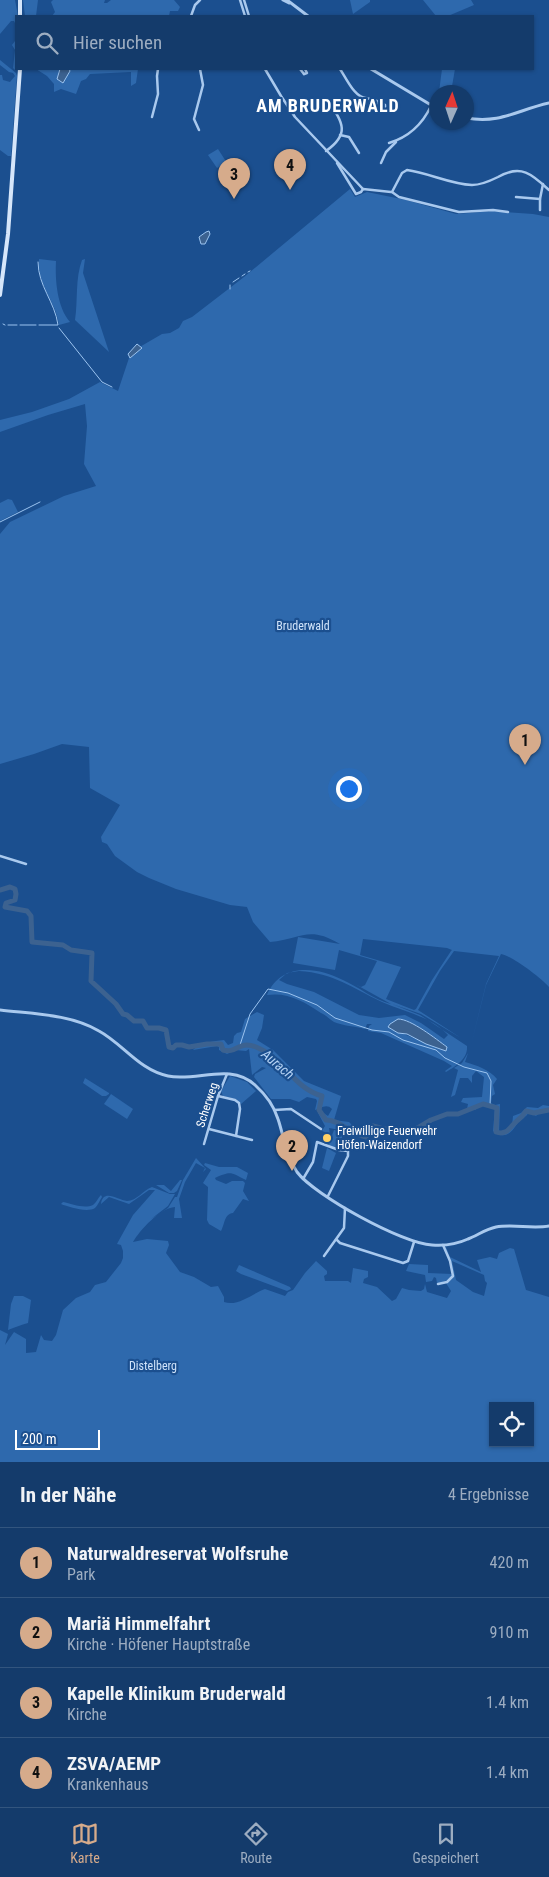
<!DOCTYPE html>
<html lang="de">
<head>
<meta charset="utf-8">
<style>
	body { margin:0; font-family:"Roboto Condensed",sans-serif; background:#214673; color:#f1f3f6 }
	.controls { position:absolute; right:15px; bottom:15px; display:grid; overflow:hidden; border-radius:0px; box-shadow:0 1px 4px #0004 }
	.controls button { width:45px; height:45px; display:grid; place-items:center; padding:0; border:0; border-bottom:1px solid #33557e; background:#143b6b; color:#f1f3f6; font:25px sans-serif }
	.compass { position:absolute; left:429px; top:85px; width:45px; height:45px; border-radius:50%; background:#143b6b; box-shadow:0 1px 4px #0004; rotate:3deg }
	.scale { position:absolute; left:15px; bottom:12px; width:85px; box-sizing:border-box; padding-left:5px; border:2px solid #fff; border-top:0; font-size:14px; line-height:18px; white-space:nowrap; color:#fff; -webkit-text-stroke:4px #1b4f8f; paint-order:stroke }
	.you { position:absolute; left:348px; top:788px; width:18px; height:18px; margin:-12px; border:4px solid #fff; border-radius:50%; background:#1a73e8; box-shadow:0 0 0 8px #1a73e833 }
	.badge { display:grid; place-items:center; width:32px; height:32px; border-radius:50%; background:#d6ab8b; color:#111; font-size:16px; font-weight:700 }
	.pin { position:absolute; translate:-50% -41px; filter:drop-shadow(0 1px 2px #0008) }
	.pin::after { content:''; position:absolute; top:26px; width:18px; height:15px; background:inherit; clip-path:polygon(0 0,100% 0,50% 100%) }
	.list { margin:0; padding:0; list-style:none }
	h2 { display:flex; justify-content:space-between; align-items:center; height:65px; margin:0; padding:0 20px; font-size:21px }
	h2 small { font-size:16px; font-weight:400; color:#9dadc1 }
	.list li { display:grid; grid-template-columns:32px 1fr auto; gap:15px; align-items:center; box-sizing:border-box; height:70px; padding:0 20px; border-top:1px solid #33557e }
	.list b { display:block; font-size:19px; white-space:nowrap }
	.list p { margin:0; font-size:16px; white-space:nowrap; color:#9dadc1 }
	.list em { font-size:16px; font-style:normal; color:#9dadc1 }
	.icon { flex:none; width:28px; height:28px; fill:none; stroke:currentColor; stroke-width:2; stroke-linecap:round; stroke-linejoin:round }
	.map { position:relative; flex:none; width:549px; height:1462px; overflow:hidden }
	.search { position:absolute; background:#143b6b; box-shadow:0 1px 4px #0004; left:15px; right:15px; top:15px; height:55px; display:flex; align-items:center; gap:12px; box-sizing:border-box; padding:0 18px; border-radius:0px; color:#9dadc1; font-size:19px }
	.sheet { height:345px; background:#143b6b }
	nav { display:flex; justify-content:space-around; align-items:center; box-sizing:border-box; height:70px; border-top:1px solid #33557e; background:#143b6b; font-size:14px; color:#9dadc1 }
	nav a { display:grid; justify-items:center; gap:2px }
	nav .on { color:#d6ab8b }
	.map>svg:first-child { display:block }
	.green { fill:#2e69ad; fill-rule:evenodd }
	.water { fill:#3c6290; stroke:#9cc4f0 }
	.lines { fill:none; stroke-linecap:round; stroke-linejoin:round }
	.stream { stroke:#9cc4f0; stroke-width:1 }
	.river { stroke:#3c6290; stroke-width:5 }
	.minor { stroke:#a9c9ee; stroke-width:2.5 }
	.tertiary { stroke:#a9c9ee; stroke-width:3 }
	.secondary { stroke:#d6e6fa; stroke-width:4 }
	.poi-dot { fill:#ffd166; stroke:#1b4f8f; stroke-width:2 }
	.labels { text-anchor:middle; dominant-baseline:central; stroke-width:4.5; stroke-linejoin:round; paint-order:stroke }
	.park-label { font-size:12px; fill:#cfe3fa; stroke:#1b4f8f }
	.street-label { font-size:12px; fill:#fff; stroke:#1b4f8f }
	.poi-label { font-size:12px; fill:#fff; stroke:#1b4f8f; text-anchor:start }
	.water-label { font-size:14px; font-style:italic; fill:#b5d3f5; stroke:#1b4f8f }
	.district-label { font-size:18px; font-weight:bold; letter-spacing:1px; fill:#fff; stroke:#1b4f8f }
</style>
</head>
<body>
<div class="map">
<svg width="549" height="1462" viewBox="0 0 549 1462">
	<rect width="100%" height="100%" fill="#1b4f8f"/>
	<g class="green">
		<path d="M0 0H15L18 16H16L15 70 13 68 15 50 12 45 15 41V23L14 21H11L0 34Z"/>
		<path d="M23 0H38L36 16H25Z"/>
		<path d="M53 0H105L104 3H107L111 0H174L180 7 178 11H170L169 16H52L55 12 51 2Z"/>
		<path d="M350 0H370V2L353 14Z"/>
		<path d="M423 0H471L474 5 448 16H436Z"/>
		<path d="M0 60 16 73 17 76 11 156H8L0 150V75H2L3 80 10 82 15 76 13 73 9 72 0 65Z"/>
		<path d="M36 69H60L58 74 70 71 69 69H138L136 83 131 86V72L90 74 86 79 81 81 76 94 61 89 54 92V84L47 76Z"/>
		<path d="M442 69H455L451 92H439Z"/>
		<path d="M218 149 227 163 217 168 208 155Z"/>
		<path d="M350 189 355 197 367 192 406 200 456 214 493 211 533 214 549 217V987C540 977 512 956 501 954L486 985 471 1045 486 984 499 956 454 951 440 971 418 1010 461 1038 421 1014 392 1004 420 1015 467 1046C468 1059 456 1066 446 1072L445 1071 452 1066 444 1061 381 1033 368 1031 369 1026 372 1024H367L365 1029C355 1026 343 1026 334 1022 329 1019 326 1015 321 1013 303 1001 288 992 267 995 280 963 316 966 343 980 359 987 374 1000 391 1004L355 984 361 987 365 985 377 961 339 950 335 970 293 963 298 937 340 944C308 925 302 939 270 942L253 922 247 907 230 905 176 889 149 878 137 872 115 856 107 844 102 842 101 837 120 805 90 788 89 747 62 744 34 754 0 764V534L10 522 64 496 96 486 84 464 87 426 85 404 48 415 0 432V420L32 412 69 399 100 382 118 391 131 352 162 334 170 333 179 328 183 321 192 317 244 277ZM363 939 447 948 452 950 451 951 432 980 416 1009 414 1010 386 999 401 967 360 955ZM299 971C334 973 352 988 382 1002 405 1012 430 1016 448 1035L444 1039 421 1023 405 1015 379 1018 359 1015 314 992 287 984 279 980 287 973ZM398 1019C411 1019 437 1040 447 1048L446 1051 391 1029 390 1024Z"/>
		<path d="M39 259 56 261C55 280 57 307 70 322L59 325C56 301 37 286 39 259Z"/>
		<path d="M85 259 83 273 109 352 75 320C78 300 75 279 82 260Z"/>
		<path d="M8 499 12 500 18 512 0 521V503Z"/>
		<path d="M257 1012 264 1015 262 1028 257 1040 273 1050 304 1081 341 1096 334 1120 349 1122 359 1132 357 1136 342 1127 340 1130 329 1128 330 1134 322 1131 325 1126 318 1113 322 1112 328 1116 332 1109C326 1103 320 1109 315 1110L317 1101 316 1099 307 1097 299 1102 290 1099H271L254 1077 255 1074 266 1068 262 1067 252 1075 249 1049 246 1051 235 1050 227 1054 219 1050V1047L217 1046 193 1050C199 1043 214 1041 224 1040L228 1045 233 1043 234 1036 237 1033 241 1032 245 1019Z"/>
		<path d="M468 1053 465 1062C476 1065 490 1070 497 1079L493 1085 495 1094 492 1096 491 1103 495 1105 500 1104 499 1132H503L512 1126 513 1116 521 1113 527 1107 538 1108 543 1105 549 1106V1110L541 1111 536 1116 529 1112C526 1118 520 1119 517 1124 512 1131 508 1138 497 1134L493 1131 495 1108 481 1105 475 1110 467 1109 468 1104 461 1102 463 1098 482 1097 484 1077 476 1071 472 1076V1083L468 1078H460L455 1095 451 1097 458 1070 454 1068 462 1063Z"/>
		<path d="M230 1076 247 1082 256 1091 241 1104 236 1099 223 1096 221 1091Z"/>
		<path d="M85 1078 109 1093V1094L106 1096H102L83 1083Z"/>
		<path d="M111 1094 133 1109 127 1119 104 1104Z"/>
		<path d="M334 1130 344 1133 337 1150 328 1146Z"/>
		<path d="M327 1148 336 1153 329 1171 322 1168Z"/>
		<path d="M196 1158 206 1169 203 1172 205 1168 196 1163 185 1182 179 1199 182 1218H174L175 1207C160 1208 140 1230 133 1242L147 1239 168 1241 169 1245 166 1253 180 1272 194 1277 211 1287 218 1286 224 1297V1302C238 1307 253 1293 265 1289L285 1296 288 1292 293 1290 305 1273 316 1261 327 1271V1274L324 1276 325 1281H348L351 1283 353 1268 368 1271V1277L364 1279 363 1283 377 1287 392 1301 396 1299 402 1288 409 1290 421 1291 424 1289 425 1284 427 1292 447 1298 451 1291 446 1283 452 1279 454 1275 445 1247 462 1243 446 1247 450 1257 481 1272 477 1260 490 1257 497 1259 499 1253 510 1248 514 1249 526 1290 549 1297V1462H0V1330L8 1334 5 1345 14 1332 26 1339V1353L36 1352 41 1335 44 1340 52 1341 56 1335 63 1310 76 1298 90 1292 95 1285 106 1282 121 1263 123 1258V1251L121 1245 117 1244 118 1242 133 1215 155 1190H149L129 1204 109 1197 101 1204C103 1188 118 1200 127 1201 137 1201 143 1190 152 1187L170 1194H175L168 1206 151 1219 168 1208 175 1197H177L183 1180ZM452 1261 484 1275 485 1281 487 1283 484 1296 473 1292 456 1280ZM493 1406H530V1443H493Z"/>
		<path d="M205 1163 219 1167H237L248 1173 246 1180C231 1173 232 1170 215 1178L216 1180 226 1184 232 1181H243L245 1183 243 1191 249 1201 243 1199 233 1213C224 1214 225 1224 221 1231L209 1224 207 1220 208 1187 203 1183 211 1170 204 1165Z"/>
		<path d="M180 1180H182L177 1191 174 1193H169L156 1185H164L171 1191Z"/>
		<path d="M101 1195 102 1197C100 1200 98 1205 95 1208 87 1213 69 1207 61 1204L63 1202C72 1204 84 1209 93 1205 96 1203 98 1198 101 1195Z"/>
		<path d="M409 1264 428 1265V1273L452 1274V1276C448 1280 443 1283 437 1283L436 1278 434 1277 432 1281 426 1282 425 1275 406 1271Z"/>
		<path d="M239 1265 290 1287 291 1289 287 1291 241 1274 236 1271Z"/>
		<path d="M14 1296H23L31 1300 28 1323C21 1325 15 1327 8 1330L11 1304Z"/>
	</g>
	<g class="water">
		<path d="M60 69H69L70 71 63 83 57 79Z"/>
		<path d="M209 231 210 234 205 244H201L199 237 206 232Z"/>
		<path d="M137 344 142 348 130 358 128 354Z"/>
		<path d="M398 1019C411 1019 436 1039 447 1047L446 1051 426 1044 407 1034 398 1033 388 1027 390 1024Z"/>
	</g>
	<g class="lines">
		<g class="stream">
			<path d="M38 262C38 286 55 302 58 325H39"/>
			<path d="M248 272 250 271"/>
			<path d="M242 276 245 274"/>
			<path d="M233 282 239 278"/>
			<path d="M230 289V285"/>
			<path d="M3 324 5 325"/>
			<path d="M8 325H17"/>
			<path d="M20 325H36"/>
			<path d="M59 328 102 382 112 387"/>
			<path d="M0 522 40 502"/>
			<path d="M240 1045 250 1014 268 989 288 993 317 1005 335 1018 372 1030 389 1032 403 1040 436 1050 445 1058 464 1067 487 1073 491 1081 490 1105"/>
		</g>
		<path class="river" d="M0 890 10 887 15 889 16 894 15 900 6 903 5 907 27 911 31 916 32 942 63 945 71 950 92 953 91 981 116 1004 123 1014 127 1015 134 1021H143L147 1028H159L166 1030 169 1047 173 1048 176 1045H182L189 1047 207 1044H221L223 1050C237 1054 238 1040 256 1047 283 1057 293 1088 322 1096L319 1110 326 1120C338 1119 353 1135 366 1137L373 1126 384 1129H398L411 1132 431 1120 447 1114H458L483 1104 497 1108 496 1132C508 1136 510 1126 518 1120 522 1117 523 1116 526 1111L534 1113 549 1110"/>
		<g class="minor">
			<path d="M240 0 245 16"/>
			<path d="M244 0 249 16"/>
			<path d="M191 16 195 5 200 0"/>
			<path d="M265 69 281 96 295 117 363 189"/>
			<path d="M300 69 304 74"/>
			<path d="M340 69C346 78 352 92 362 97 370 100 378 99 385 105V107L380 108 374 100"/>
			<path d="M304 74 307 73 305 69"/>
			<path d="M152 117 158 94 157 76 158 69"/>
			<path d="M199 130 194 119 203 85 200 69"/>
			<path d="M340 135 349 137 359 153"/>
			<path d="M389 143C409 137 422 125 431 106"/>
			<path d="M326 151C350 134 343 123 329 102H325L328 109H333"/>
			<path d="M337 163 356 194 361 192 363 189 391 192"/>
			<path d="M381 163 386 152 396 142"/>
			<path d="M392 192 402 173 407 170C429 173 450 184 472 185 481 185 490 181 498 177 521 164 532 174 549 190"/>
			<path d="M392 192 399 197 459 212 493 210 508 212"/>
			<path d="M516 197 540 199V210"/>
			<path d="M540 199 543 184"/>
			<path d="M0 856 26 864"/>
			<path d="M218 1096 235 1100 239 1103 240 1109 236 1136"/>
			<path d="M274 1110 291 1109 321 1129"/>
			<path d="M209 1129 252 1140"/>
			<path d="M204 1144 218 1096 227 1074"/>
			<path d="M303 1179 313 1162 317 1142 339 1150 348 1151V1156L328 1196"/>
			<path d="M337 1240 340 1243 403 1263 408 1261 414 1242"/>
			<path d="M324 1256 344 1228 345 1208"/>
			<path d="M438 1284 447 1282 453 1276 450 1261 443 1245"/>
		</g>
		<g class="tertiary">
			<path d="M283 0 289 3"/>
			<path d="M287 0 308 16"/>
			<path d="M371 69 436 108"/>
			<path d="M466 118C501 124 517 110 549 103"/>
			<path d="M0 1010C33 1014 70 1014 99 1031 123 1044 139 1070 168 1076 197 1082 230 1062 255 1085 265 1094 274 1106 278 1119 284 1137 286 1156 297 1172 314 1195 403 1244 432 1245 444 1246 457 1244 468 1239 478 1235 486 1229 496 1227 513 1224 532 1229 549 1226"/>
		</g>
		<g class="secondary">
			<path d="M20 0V16"/>
			<path d="M0 295 8 234 20 69"/>
		</g>
	</g>
	<circle class="poi-dot" cx="327" cy="1138" r="5"/>
	<g class="labels">
		<g class="park-label">
			<text x="303" y="626">Bruderwald</text>
			<text x="153" y="1366">Distelberg</text>
		</g>
		<g class="street-label">
			<text transform="translate(207 1105) rotate(-72)">Scherweg</text>
		</g>
		<g class="poi-label">
			<text x="337" y="1131">Freiwillige Feuerwehr<tspan x="337" dy="14">Höfen-Waizendorf</tspan></text>
		</g>
		<g class="water-label">
			<text transform="translate(278 1064) rotate(40)">Aurach</text>
		</g>
		<g class="district-label">
			<text x="328" y="105">AM BRUDERWALD</text>
		</g>
	</g>
</svg>
<div class="controls">
<button><svg class="icon" aria-label="locate" viewBox="0 0 24 24"><circle cx="12" cy="12" r="6"/><path d="M12 2v4M12 18v4M2 12h4M18 12h4"/></svg></button>
</div>
<svg class="compass" viewBox="-18 -18 36 36"><path d="M0-13l5 13h-10z" fill="#e53935"/><path d="M0 13l5-13h-10z" fill="#9dadc1"/></svg>
<div class="scale">200 m</div>
<div class="you"></div>
<div class="pin badge" style="left:525px;top:765px">1</div>
<div class="pin badge" style="left:292px;top:1171px">2</div>
<div class="pin badge" style="left:234px;top:199px">3</div>
<div class="pin badge" style="left:290px;top:190px">4</div>
<div class="search"><svg class="icon" aria-label="search" viewBox="0 0 24 24"><circle cx="10" cy="10" r="6"/><path d="M15 15l6 6"/></svg>Hier suchen</div>
</div>
<section class="sheet">
<h2>In der Nähe<small>4 Ergebnisse</small></h2>
<ul class="list">
<li><span class="badge">1</span><div><b>Naturwaldreservat Wolfsruhe</b><p>Park</p></div><em>420 m</em></li>
<li><span class="badge">2</span><div><b>Mariä Himmelfahrt</b><p>Kirche · Höfener Hauptstraße</p></div><em>910 m</em></li>
<li><span class="badge">3</span><div><b>Kapelle Klinikum Bruderwald</b><p>Kirche</p></div><em>1.4 km</em></li>
<li><span class="badge">4</span><div><b>ZSVA/AEMP</b><p>Krankenhaus</p></div><em>1.4 km</em></li>
</ul>
</section>
<nav>
<a class="on"><svg class="icon" aria-label="map" viewBox="0 0 24 24"><path d="M3 6l6-2 6 2 6-2v14l-6 2-6-2-6 2zM9 4v14M15 6v14"/></svg>Karte</a>
<a><svg class="icon" aria-label="directions" viewBox="0 0 24 24"><path d="M12 3l9 9-9 9-9-9zM9 14v-3h6M13 9l2 2-2 2"/></svg>Route</a>
<a><svg class="icon" aria-label="saved" viewBox="0 0 24 24"><path d="M7 4h10v16l-5-4-5 4z"/></svg>Gespeichert</a>
</nav>
</body>
</html>
